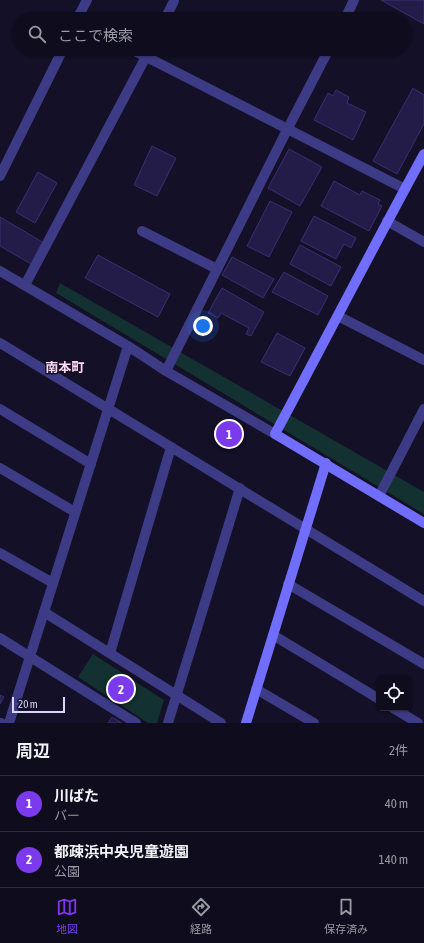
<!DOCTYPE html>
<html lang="ja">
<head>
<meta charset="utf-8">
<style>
	body { margin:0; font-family:"Asap Condensed","Noto Sans JP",sans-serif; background:#1c1a2a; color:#f1f3f6 }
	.controls { position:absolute; right:12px; bottom:12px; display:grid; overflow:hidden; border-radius:6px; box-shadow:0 1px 3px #0004 }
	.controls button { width:36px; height:36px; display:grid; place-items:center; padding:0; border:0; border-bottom:1px solid #2e2c3b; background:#0e0c1d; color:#f1f3f6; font:20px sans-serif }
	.scale { position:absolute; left:12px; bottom:10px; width:53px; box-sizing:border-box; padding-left:4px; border:2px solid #dad6ff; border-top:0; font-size:11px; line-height:14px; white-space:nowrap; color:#dad6ff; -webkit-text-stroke:3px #131027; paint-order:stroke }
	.you { position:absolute; left:203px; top:326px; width:14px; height:14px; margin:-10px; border:3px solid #fff; border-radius:50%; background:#1a73e8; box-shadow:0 0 0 6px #1a73e833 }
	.badge { display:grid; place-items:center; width:26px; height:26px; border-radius:50%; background:#7c3aed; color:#fff; font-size:13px; font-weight:700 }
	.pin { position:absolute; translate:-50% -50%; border:2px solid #fff; box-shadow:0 1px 4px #0006 }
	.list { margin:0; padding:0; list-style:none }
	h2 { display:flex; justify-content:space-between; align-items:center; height:52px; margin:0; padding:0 16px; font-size:17px }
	h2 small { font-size:13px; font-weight:400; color:#9b9ba4 }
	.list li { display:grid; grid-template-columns:26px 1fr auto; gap:12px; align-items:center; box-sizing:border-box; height:56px; padding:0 16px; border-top:1px solid #2e2c3b }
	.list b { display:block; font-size:15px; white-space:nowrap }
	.list p { margin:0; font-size:13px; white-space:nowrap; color:#9b9ba4 }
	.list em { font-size:13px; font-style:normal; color:#9b9ba4 }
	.icon { flex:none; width:22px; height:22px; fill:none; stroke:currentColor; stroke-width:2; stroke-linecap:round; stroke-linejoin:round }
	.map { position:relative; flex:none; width:424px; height:723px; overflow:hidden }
	.search { position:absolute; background:#0e0c1d; box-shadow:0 1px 3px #0004; left:12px; right:12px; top:12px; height:44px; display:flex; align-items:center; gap:10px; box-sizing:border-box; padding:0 14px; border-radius:22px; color:#9b9ba4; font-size:15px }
	.sheet { height:164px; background:#0e0c1d }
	nav { display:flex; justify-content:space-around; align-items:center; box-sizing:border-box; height:56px; border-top:1px solid #2e2c3b; background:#0e0c1d; font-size:11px; color:#9b9ba4 }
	nav a { display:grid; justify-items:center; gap:2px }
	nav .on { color:#7c3aed }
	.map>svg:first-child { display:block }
	.green { fill:#133130 }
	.building { fill:#241c48; stroke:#3b2e74 }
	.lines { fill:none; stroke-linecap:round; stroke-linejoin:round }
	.lane { stroke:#3d3b85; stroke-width:10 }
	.street { stroke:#3d3b85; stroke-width:10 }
	.secondary { stroke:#716efe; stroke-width:10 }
	.labels { text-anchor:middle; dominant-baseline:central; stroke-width:3; stroke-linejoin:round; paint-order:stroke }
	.neighbourhood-label { font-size:13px; font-weight:bold; fill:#ffd8f1; stroke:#131027 }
</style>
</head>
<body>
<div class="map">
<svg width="424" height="723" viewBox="0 0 424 723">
	<rect width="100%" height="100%" fill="#131027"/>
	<g class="green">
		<path d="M60 283 424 492V514L56 293Z"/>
		<path d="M93 654 164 700 157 723H148L78 677Z"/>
	</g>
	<g class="building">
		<path d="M381 0H424V24Z"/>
		<path d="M413 88 424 95V124L397 174 373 161Z"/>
		<path d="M336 90 349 97 347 103 366 112 353 140 314 120 328 93 333 96Z"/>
		<path d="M152 146 176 158 157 196 134 185Z"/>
		<path d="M289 149 322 167 300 206 268 188Z"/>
		<path d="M38 172 57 183 35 223 16 212Z"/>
		<path d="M334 181 360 195 362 191 380 200 378 204 382 206 369 231 321 206Z"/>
		<path d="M270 201 292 212 269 257 247 246Z"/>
		<path d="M314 216 356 238 351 248 344 244 336 259 301 241Z"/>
		<path d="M0 217 44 243 31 264 0 246Z"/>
		<path d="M300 245 341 267 331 286 290 264Z"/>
		<path d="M98 255 170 294 158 317 85 278Z"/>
		<path d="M232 257 274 279 263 298 222 275Z"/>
		<path d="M284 272 328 296 318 315 272 292Z"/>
		<path d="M222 288 264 312 251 336 246 334 249 328 221 313 218 318 208 313Z"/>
		<path d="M277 333 305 348 290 376 261 362Z"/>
		<path d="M0 695 4 697 0 704Z"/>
		<path d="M112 717 122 723H108Z"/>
	</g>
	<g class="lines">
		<g class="lane">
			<path d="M165 19 174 1"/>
			<path d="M387 221 424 242"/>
			<path d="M142 231 217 269"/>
			<path d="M25 285 150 49"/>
			<path d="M338 316 424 360"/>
			<path d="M166 371 287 130"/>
			<path d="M0 409 91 464"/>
			<path d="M0 468 75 512"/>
			<path d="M379 496 424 409"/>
			<path d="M0 553 53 583"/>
			<path d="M288 584 424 664"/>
			<path d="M273 635 379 699"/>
			<path d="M0 638 136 723"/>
			<path d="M110 653 171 447"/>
			<path d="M256 689 314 723"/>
			<path d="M393 708 418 723"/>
			<path d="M0 723H1"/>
			<path d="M168 723 240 488"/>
		</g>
		<g class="street">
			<path d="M77 19 87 0"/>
			<path d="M345 19 354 0"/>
			<path d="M131 49 405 189"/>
			<path d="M287 130 329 49"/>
			<path d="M0 176 63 49"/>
			<path d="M0 271 128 346 166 371 275 434"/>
			<path d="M0 343C142 428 282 516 424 601"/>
			<path d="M44 612 221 723"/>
			<path d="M9 723 128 346"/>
		</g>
		<g class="secondary">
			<path d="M424 154C373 247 325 341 275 434L424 523"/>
			<path d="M246 723 326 463"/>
		</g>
	</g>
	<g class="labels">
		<g class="neighbourhood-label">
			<text x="65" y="367">南本町</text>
		</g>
	</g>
</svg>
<div class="controls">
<button><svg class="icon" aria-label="locate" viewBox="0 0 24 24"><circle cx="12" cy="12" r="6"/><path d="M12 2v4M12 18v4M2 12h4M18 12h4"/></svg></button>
</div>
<div class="scale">20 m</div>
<div class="you"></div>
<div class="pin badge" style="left:229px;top:434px">1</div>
<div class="pin badge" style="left:121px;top:689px">2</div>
<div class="search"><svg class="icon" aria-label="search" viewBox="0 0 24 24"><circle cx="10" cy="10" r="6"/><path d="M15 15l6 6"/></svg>ここで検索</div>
</div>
<section class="sheet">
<h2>周辺<small>2件</small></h2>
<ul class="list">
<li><span class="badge">1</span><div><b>川ばた</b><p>バー</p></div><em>40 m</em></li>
<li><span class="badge">2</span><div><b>都疎浜中央児童遊園</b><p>公園</p></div><em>140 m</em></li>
</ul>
</section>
<nav>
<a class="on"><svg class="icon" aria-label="map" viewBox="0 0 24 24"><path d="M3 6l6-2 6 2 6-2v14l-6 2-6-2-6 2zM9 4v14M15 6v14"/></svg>地図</a>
<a><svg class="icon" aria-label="directions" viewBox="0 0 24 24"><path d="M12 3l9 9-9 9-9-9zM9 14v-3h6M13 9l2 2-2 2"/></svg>経路</a>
<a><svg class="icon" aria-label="saved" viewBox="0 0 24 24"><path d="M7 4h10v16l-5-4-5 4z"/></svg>保存済み</a>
</nav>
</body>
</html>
